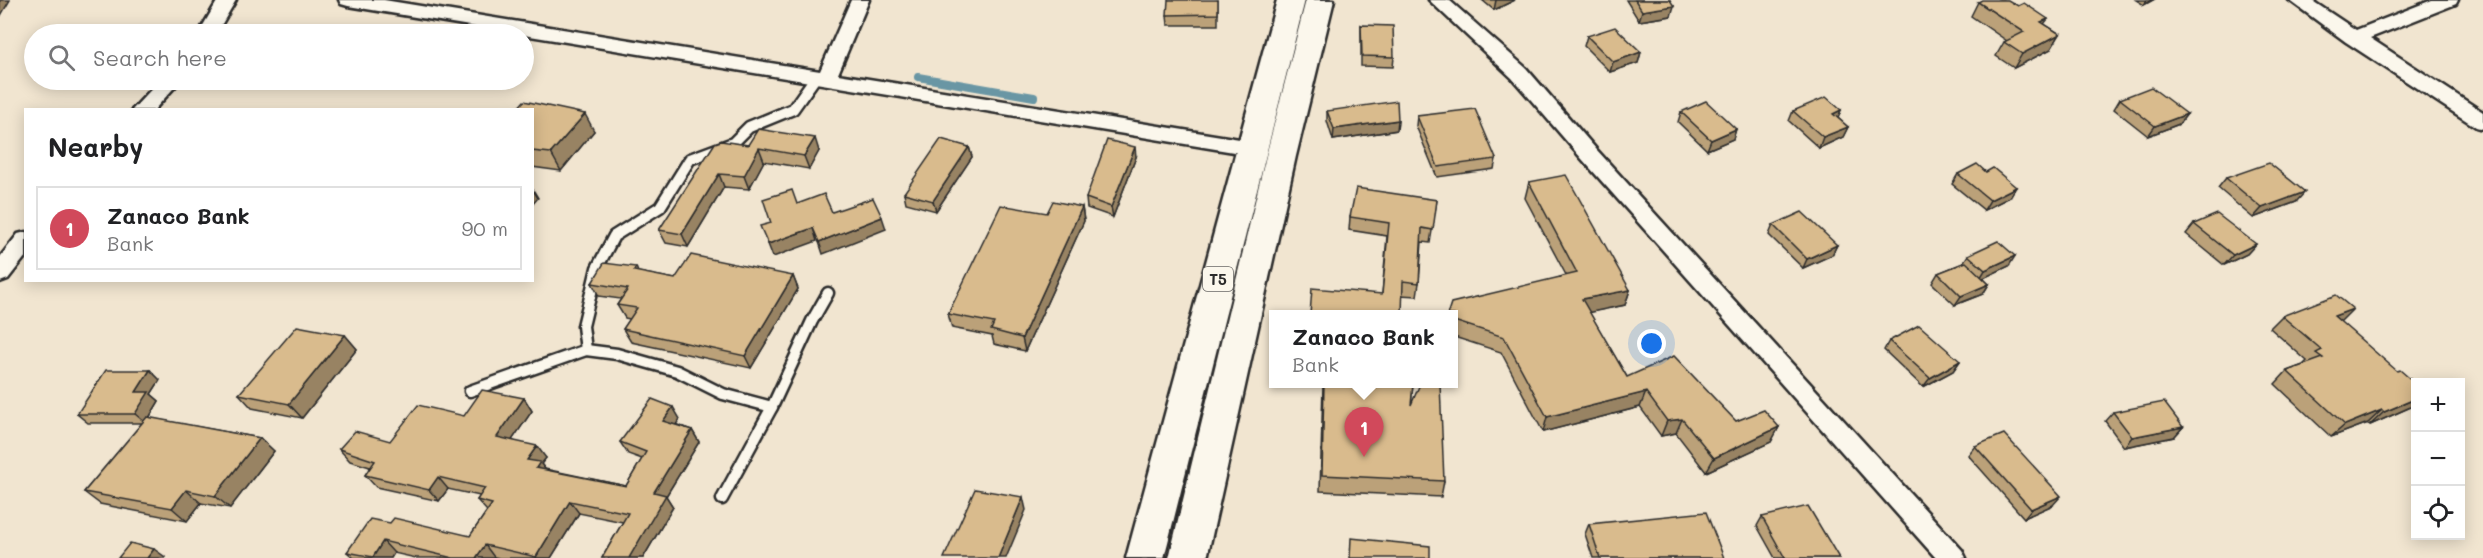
<!DOCTYPE html>
<html lang="en">
<head>
<meta charset="utf-8">
<style>
	body { margin:0; font-family:Mali,sans-serif; background:#f6f6f6; color:#202124 }
	.controls { position:absolute; right:18px; bottom:18px; display:grid; overflow:hidden; border-radius:0px; box-shadow:0 3px 15px #0003 }
	.controls button { width:54px; height:54px; display:grid; place-items:center; padding:0; border:0; border-bottom:2px solid #e0e0e0; background:#fff; color:#202124; font:30px sans-serif }
	.you { position:absolute; left:1652px; top:344px; width:21px; height:21px; margin:-15px; border:4px solid #fff; border-radius:50%; background:#1a73e8; box-shadow:0 0 0 9px #1a73e833 }
	.badge { display:grid; place-items:center; width:39px; height:39px; border-radius:50%; background:#d1495b; color:#fff; font-size:20px; font-weight:700 }
	.pin { position:absolute; translate:-50% -50px; filter:drop-shadow(0 2px 3px #0008) }
	.pin::after { content:''; position:absolute; top:32px; width:21px; height:18px; background:inherit; clip-path:polygon(0 0,100% 0,50% 100%) }
	.popup { position:absolute; left:1269px; top:310px; width:189px; height:78px; box-sizing:border-box; display:grid; place-content:center; border-radius:0px; background:#fff; filter:drop-shadow(0 2px 4px #0005); font-size:20px; white-space:nowrap; color:#757577 }
	.popup b { font-size:22px; color:#202124 }
	.popup::after { content:''; position:absolute; left:50%; top:100%; margin-left:-12px; border:12px solid transparent; border-top-color:#fff }
	.list { margin:0; padding:0; list-style:none }
	h2 { display:flex; justify-content:space-between; align-items:center; height:78px; margin:0; padding:0 24px; font-size:26px }
	h2 small { font-size:20px; font-weight:400; color:#757577 }
	.list li { display:grid; grid-template-columns:39px 1fr auto; gap:18px; align-items:center; box-sizing:border-box; height:84px; margin:0 12px 12px; padding:0 12px; border:2px solid #e0e0e0; border-radius:0px }
	.list b { display:block; font-size:22px; white-space:nowrap }
	.list p { margin:0; font-size:20px; white-space:nowrap; color:#757577 }
	.list em { font-size:20px; font-style:normal; color:#757577 }
	.icon { flex:none; width:33px; height:33px; fill:none; stroke:currentColor; stroke-width:2; stroke-linecap:round; stroke-linejoin:round }
	.map { position:relative; flex:none; width:2483px; height:558px; overflow:hidden }
	.search { position:absolute; background:#fff; box-shadow:0 3px 15px #0003; left:24px; top:24px; width:510px; height:66px; display:flex; align-items:center; gap:15px; box-sizing:border-box; padding:0 21px; border-radius:33px; color:#757577; font-size:22px }
	.panel { position:absolute; background:#fff; box-shadow:0 3px 15px #0003; left:24px; top:108px; width:510px; height:174px; border-radius:0px }
	.map>svg:first-child { display:block }
	.lines { fill:none; stroke-linecap:round; stroke-linejoin:round }
	.stream { stroke:#6996a4; stroke-width:8 }
	.lane-casing { stroke:#2b2b2b; stroke-width:15 }
	.street-casing { stroke:#2b2b2b; stroke-width:5 }
	.highway-casing { stroke:#2b2b2b; stroke-width:5 }
	.lane { stroke:#fbf7ec; stroke-width:10 }
	.street { fill:#fbf7ec; fill-rule:evenodd }
	.highway { fill:#fbf7ec; fill-rule:evenodd }
	.wall { fill:#bba179; stroke:#2b2b2b; stroke-width:1.5 }
	.shaded-wall { fill:#988363; stroke:#2b2b2b; stroke-width:1.5 }
	.building { fill:#d9bb8d; stroke:#2b2b2b; stroke-width:1.5 }
	.labels { text-anchor:middle; dominant-baseline:central; stroke-width:6; stroke-linejoin:round; paint-order:stroke }
	.shield { fill:#fbf7ec; stroke:#696865; stroke-width:1.5 }
	.shield-label { font-size:15px; font-weight:bold; fill:#2b2b2b }
</style>
</head>
<body>
<div class="map">
<svg width="2483" height="558" viewBox="0 0 2483 558">
	<rect width="100%" height="100%" fill="#f1e5d0"/>
	<filter id="ink" filterUnits="userSpaceOnUse"><feTurbulence type="fractalNoise" baseFrequency=".0167" numOctaves="2"/><feDisplacementMap in="SourceGraphic" scale="12" xChannelSelector="R" yChannelSelector="G"/><feConvolveMatrix kernelMatrix="1 2 1 2 8 2 1 2 1" color-interpolation-filters="sRGB"/></filter>
	<g filter="url(#ink)">
		<g class="lines">
			<path class="stream" d="M918 77 1034 97"/>
			<defs>
				<g id="lane">
					<path d="M586 350 583 326 597 268 614 236 660 207 690 159 733 143 749 127 793 109 815 78"/>
					<path d="M470 391 586 350 617 354 677 371 723 394 772 407"/>
					<path d="M722 499 772 407 812 321 828 293"/>
				</g>
				<g id="street">
					<path d="M218 0H236L216 34H198Z"/>
					<path d="M339 0H384L820 71 851 0H869L838 74 1252 141 1259 143 1262 148 1259 153 1252 155 348 6 341 4Z"/>
					<path d="M1429 0H1449L1526 68 1596 149 1962 550 1966 558H1936L1582 159 1512 78Z"/>
					<path d="M2289 0H2311L2356 30 2432 0H2458L2456 4 2370 38 2483 112V129L2476 127 2346 42Z"/>
					<path d="M160 80H181L154 110H132Z"/>
					<path d="M26 232V256L8 279 0 282V257L18 234Z"/>
				</g>
				<g id="highway">
					<path d="M1277 0H1305L1164 558H1126Z"/>
					<path d="M1306 0H1334L1296 156 1207 558H1169L1266 156Z"/>
				</g>
			</defs>
			<use href="#lane" class="lane-casing"/>
			<use href="#street" class="street-casing"/>
			<use href="#highway" class="highway-casing"/>
			<use href="#lane" class="lane"/>
			<use href="#street" class="street"/>
			<use href="#highway" class="highway"/>
		</g>
		<g class="wall">
			<path d="M1218 0V25H1168L1167 15Z"/>
			<path d="M1482 0H1515L1494 10Z"/>
			<path d="M1626 0H1670L1671 16 1639 21Z"/>
			<path d="M2136 0H2153L2144 5Z"/>
			<path d="M1978 2 2018 6 2048 19 2044 24 2060 34 2051 49 2014 68 1996 56 2004 42 2007 41 1971 16Z"/>
			<path d="M1361 25 1394 57 1393 67 1361 66Z"/>
			<path d="M1587 36 1641 52 1638 63 1610 72 1584 46Z"/>
			<path d="M2120 99 2187 114 2179 124 2148 136 2114 109Z"/>
			<path d="M532 110 594 131 561 171 532 167Z"/>
			<path d="M1841 110 1838 118 1848 127 1843 137 1819 148 1789 121 1793 111Z"/>
			<path d="M1327 111 1398 120 1397 130 1333 140 1327 121Z"/>
			<path d="M1681 112 1736 129 1733 139 1707 150 1678 122Z"/>
			<path d="M1417 116 1496 159 1494 169 1437 177 1416 126Z"/>
			<path d="M748 145 819 151 809 169 764 161 749 189 724 187 688 247 666 243 659 230Z"/>
			<path d="M969 147 972 157 936 211 906 203 904 193Z"/>
			<path d="M1136 157 1113 217 1087 208 1086 198Z"/>
			<path d="M1958 174 2010 197 1984 210 1952 184Z"/>
			<path d="M2226 178 2296 202 2253 218 2218 188Z"/>
			<path d="M1529 182 1630 290 1625 305 1589 312 1627 377 1736 421 1779 427 1771 442 1706 472 1676 433 1661 436 1640 407 1543 432 1501 352 1454 337V315L1566 275 1525 198Z"/>
			<path d="M1437 200 1430 243 1422 242 1419 283 1417 296 1382 294 1387 236 1349 230 1350 217Z"/>
			<path d="M1082 207 1084 221 1025 351 994 344 992 336 952 328 948 314 1047 213Z"/>
			<path d="M2194 224 2256 244 2247 254 2224 265 2186 234Z"/>
			<path d="M1773 225 1837 245 1832 255 1803 268 1769 235Z"/>
			<path d="M1968 255 2009 266 1983 278 1989 284 1983 294 1955 305 1932 283 1938 273 1963 263Z"/>
			<path d="M636 267 638 272 675 279 793 276 798 289 751 368 631 342 623 329 630 319 625 318 617 305 621 299 599 296 592 283Z"/>
			<path d="M2282 316 2340 322 2413 406 2370 425 2368 423 2331 437 2275 384 2287 371 2303 365 2307 361 2270 328Z"/>
			<path d="M345 335 357 349 302 418 252 408 239 394Z"/>
			<path d="M1889 341 1960 361 1953 371 1923 387 1884 350Z"/>
			<path d="M150 370 160 380 151 394 159 401 149 418 260 438 274 451 230 508 201 503 187 521 100 504 84 492 142 423H88L77 414Z"/>
			<path d="M1323 384H1413L1411 405 1444 481 1441 497 1320 491Z"/>
			<path d="M524 398 532 411 512 440 546 458 541 464 545 469 626 486 642 459 628 454 620 442 680 419 675 424 692 430 699 442 666 496 673 507 643 558H602L623 522 579 513 551 558H500L494 557V558H416L394 553 391 558H354L347 552 390 523 470 536 487 511 477 500 480 496 448 489 439 501 376 487 365 475 370 467 350 461 339 449 390 441 464 416Z"/>
			<path d="M2113 412 2183 427 2174 437 2124 447 2105 421Z"/>
			<path d="M1975 446 2053 505 2024 518 1968 455Z"/>
			<path d="M1762 517 1839 558H1775L1757 526Z"/>
			<path d="M1589 524 1724 558H1593L1585 534Z"/>
		</g>
		<g class="shaded-wall">
			<path d="M0 0H10L0 17Z"/>
			<path d="M1496 0H1515L1494 10Z"/>
			<path d="M2147 0H2153L2144 5Z"/>
			<path d="M1674 6 1671 16 1639 21 1642 11Z"/>
			<path d="M2060 34 2051 49 2014 68 2022 54Z"/>
			<path d="M1641 52 1638 63 1610 72 1613 62Z"/>
			<path d="M1841 110 1837 121 1833 114Z"/>
			<path d="M585 114 594 131 561 171 551 153Z"/>
			<path d="M2187 114 2179 124 2148 136 2155 126Z"/>
			<path d="M1398 120 1397 130 1333 140 1334 129Z"/>
			<path d="M1848 127 1843 137 1819 148 1823 137Z"/>
			<path d="M1736 129 1733 139 1707 150 1711 140Z"/>
			<path d="M815 138 819 151 809 169 804 156Z"/>
			<path d="M969 147 972 157 936 211 933 201Z"/>
			<path d="M1135 147 1136 157 1113 217 1111 207Z"/>
			<path d="M759 148 764 161 749 189 744 176Z"/>
			<path d="M719 174 724 187 688 247 682 234Z"/>
			<path d="M2016 187 2010 197 1984 210 1990 200Z"/>
			<path d="M532 188 538 198 532 205Z"/>
			<path d="M2305 192 2296 202 2253 218 2262 208Z"/>
			<path d="M1082 207 1084 221 1025 351 1022 338Z"/>
			<path d="M882 217 886 229 823 254 819 242Z"/>
			<path d="M813 228 817 241 773 257 768 244Z"/>
			<path d="M2256 244 2247 254 2224 265 2233 255Z"/>
			<path d="M1837 245 1832 255 1803 268 1807 259Z"/>
			<path d="M2015 256 2009 266 1979 280 1985 270Z"/>
			<path d="M793 276 798 289 751 368 745 356Z"/>
			<path d="M1989 284 1983 294 1955 305 1961 296Z"/>
			<path d="M1630 290 1625 305 1577 315 1582 299Z"/>
			<path d="M2353 309 2340 322 2334 316Z"/>
			<path d="M345 335 357 349 302 418 289 404Z"/>
			<path d="M1960 361 1953 371 1923 387 1930 378Z"/>
			<path d="M150 370 160 380 151 394 159 401 146 423 135 414 136 392Z"/>
			<path d="M1646 392 1640 407 1543 432 1547 417Z"/>
			<path d="M524 398 532 411 506 449 497 437Z"/>
			<path d="M2415 399V404L2413 406 2370 425 2384 412Z"/>
			<path d="M673 407 680 419 670 433 663 421Z"/>
			<path d="M2382 410 2368 423 2331 437 2345 425Z"/>
			<path d="M1682 419 1676 433 1661 436 1667 421Z"/>
			<path d="M1779 427 1771 442 1706 472 1714 458Z"/>
			<path d="M2183 427 2174 437 2124 447 2132 437Z"/>
			<path d="M692 430 699 442 666 496 673 507 643 558H629L654 492Z"/>
			<path d="M260 438 274 451 230 508 215 496Z"/>
			<path d="M537 446 546 458 541 464 549 474 545 479 527 460Z"/>
			<path d="M438 477 448 489 439 501 429 490Z"/>
			<path d="M186 490 201 503 187 521 172 508Z"/>
			<path d="M2061 496 2053 505 2024 518 2031 509Z"/>
			<path d="M1023 497 1026 510 1006 558H998Z"/>
			<path d="M570 501 579 513 551 558H537L536 557Z"/>
			<path d="M383 541 394 553 391 558H373V557Z"/>
			<path d="M485 545 494 557V558H476Z"/>
			<path d="M154 549 165 557V558H147Z"/>
		</g>
		<g class="building">
			<path d="M1168 0H1218V14L1167 15Z"/>
			<path d="M1635 0H1670L1674 6 1642 11Z"/>
			<path d="M1982 0H2008L2018 6 2024 3 2048 19 2041 22 2060 34 2022 54 2004 42 2024 32 1978 2Z"/>
			<path d="M1361 25 1393 26 1394 57 1362 56Z"/>
			<path d="M1615 27 1641 52 1613 62 1587 36Z"/>
			<path d="M2151 87 2187 114 2155 126 2120 99Z"/>
			<path d="M1826 97 1841 110 1833 114 1848 127 1823 137 1793 111Z"/>
			<path d="M524 101 585 114 551 153 532 151V110H516Z"/>
			<path d="M1397 101 1398 120 1334 129 1327 111Z"/>
			<path d="M1706 101 1736 129 1711 140 1681 112Z"/>
			<path d="M1475 109 1496 159 1438 167 1417 116Z"/>
			<path d="M758 129 815 138 804 156 759 148 744 176 719 174 682 234 659 230 715 143 721 141 748 145Z"/>
			<path d="M941 139 969 147 933 201 904 193Z"/>
			<path d="M1107 140 1135 147 1111 207 1086 198Z"/>
			<path d="M2269 163 2305 192 2262 208 2226 178Z"/>
			<path d="M1977 164 1986 172 1993 168 2016 187 1990 200 1958 174Z"/>
			<path d="M1566 175 1630 290 1582 299 1627 377 1674 356 1736 421 1764 410 1779 427 1714 458 1682 419 1667 421 1646 392 1547 417 1504 337 1454 321V315H1447L1451 303 1577 273 1529 182Z"/>
			<path d="M1356 188 1437 200 1433 230 1422 228 1419 283 1403 281 1402 315H1310L1312 288 1382 294 1389 223 1350 217Z"/>
			<path d="M792 190 797 204 824 194 832 212 873 198 882 217 819 242 813 228 768 244 760 226 771 223 763 199Z"/>
			<path d="M1053 201 1082 207 1022 338 991 330 994 323 948 314 1001 205 1047 213Z"/>
			<path d="M1802 212 1837 245 1807 259 1773 225Z"/>
			<path d="M2217 214 2256 244 2233 255 2194 224Z"/>
			<path d="M1998 241 2015 256 1985 270 1968 255Z"/>
			<path d="M691 255 793 276 745 356 623 329 637 308 617 305 628 289 592 283 604 263 636 267 634 271 675 279Z"/>
			<path d="M1966 262 1989 284 1961 296 1938 273Z"/>
			<path d="M2336 295 2353 309 2334 316 2397 371 2400 370 2415 383V399L2384 412 2382 410 2345 425 2287 371 2323 358 2316 353 2322 350 2282 316Z"/>
			<path d="M1919 325 1960 361 1930 378 1889 341Z"/>
			<path d="M297 326 345 335 289 404 239 394Z"/>
			<path d="M106 370H150L136 392H149L135 414H77Z"/>
			<path d="M1324 384H1413L1411 405 1420 384H1440L1444 481 1322 475Z"/>
			<path d="M482 390 524 398 497 437 537 446 527 460 540 462 536 468 626 486 646 452 620 442 652 399 673 407 663 421 692 430 654 492 666 495 629 558H602L628 513 570 501 536 557 485 545 476 558H453L383 541 373 557 347 552 370 519 390 523 394 518 470 536 492 504 477 500 485 488 438 477 429 490 365 475 375 461 339 449 355 431 390 441 418 405 464 416Z"/>
			<path d="M2164 402 2183 427 2132 437 2113 412Z"/>
			<path d="M147 417 260 438 215 496 186 490 172 508 84 492Z"/>
			<path d="M2004 434 2061 496 2031 509 1975 446Z"/>
			<path d="M975 489 1023 497 998 558H944Z"/>
			<path d="M1808 506 1839 558H1785L1762 517Z"/>
			<path d="M1706 512 1724 558H1600L1589 524Z"/>
			<path d="M1351 538 1430 546V558H1350Z"/>
			<path d="M130 543 154 549 147 558H118Z"/>
		</g>
	</g>
	<g class="labels">
		<rect class="shield" x="1203" y="267" width="30" height="24" rx="4.5"/>
		<g class="shield-label">
			<text x="1218" y="279">T5</text>
		</g>
	</g>
</svg>
<div class="controls">
<button>+</button>
<button>−</button>
<button><svg class="icon" aria-label="locate" viewBox="0 0 24 24"><circle cx="12" cy="12" r="6"/><path d="M12 2v4M12 18v4M2 12h4M18 12h4"/></svg></button>
</div>
<div class="you"></div>
<div class="pin badge" style="left:1364px;top:457px">1</div>
<div class="popup"><b>Zanaco Bank</b>Bank</div>
<div class="search"><svg class="icon" aria-label="search" viewBox="0 0 24 24"><circle cx="10" cy="10" r="6"/><path d="M15 15l6 6"/></svg>Search here</div>
<section class="panel">
<h2>Nearby<small></small></h2>
<ul class="list">
<li><span class="badge">1</span><div><b>Zanaco Bank</b><p>Bank</p></div><em>90 m</em></li>
</ul>
</section>
</div>
</body>
</html>
